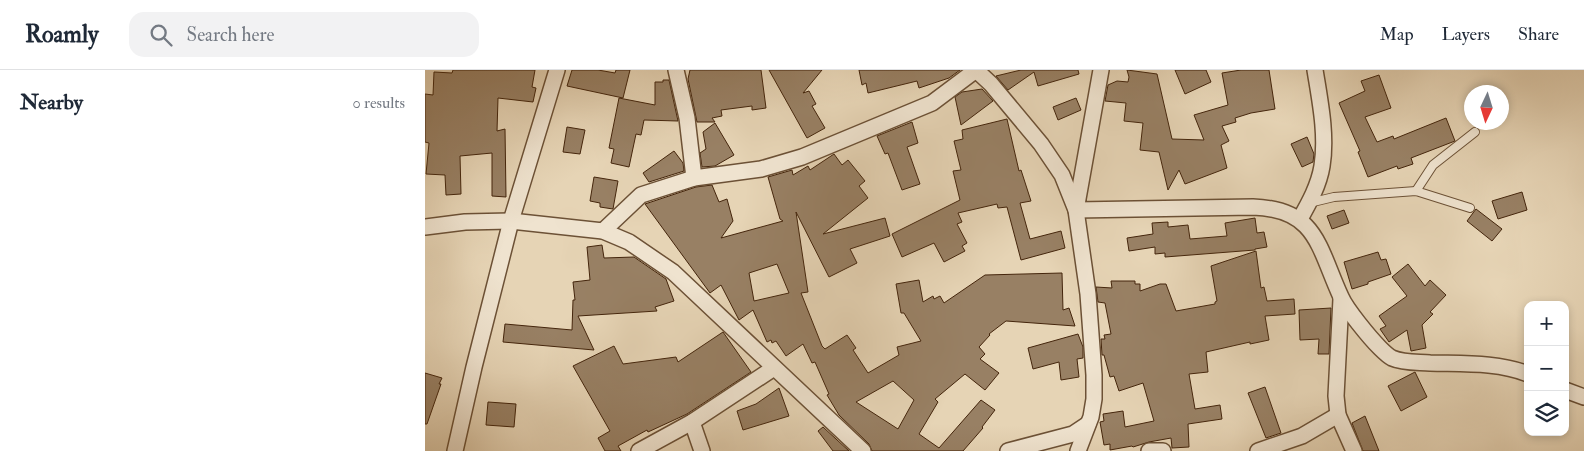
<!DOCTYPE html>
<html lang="en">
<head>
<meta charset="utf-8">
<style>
	body { margin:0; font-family:"IM FELL Double Pica",serif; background:#f2f2f3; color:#1f2937 }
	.controls { position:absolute; right:15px; bottom:15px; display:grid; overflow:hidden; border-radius:10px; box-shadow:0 2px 8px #0003 }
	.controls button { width:45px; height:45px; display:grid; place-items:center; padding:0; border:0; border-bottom:1px solid #e0e1e3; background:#fff; color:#1f2937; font:25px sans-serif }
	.compass { position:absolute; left:1039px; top:15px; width:45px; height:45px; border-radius:50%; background:#fff; box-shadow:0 2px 8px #0003; rotate:184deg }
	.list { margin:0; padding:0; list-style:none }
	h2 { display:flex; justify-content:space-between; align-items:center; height:65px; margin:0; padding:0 20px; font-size:21px }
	h2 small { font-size:16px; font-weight:400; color:#747a83 }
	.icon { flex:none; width:28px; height:28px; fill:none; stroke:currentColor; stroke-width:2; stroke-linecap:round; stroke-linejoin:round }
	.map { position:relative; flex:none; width:1159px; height:381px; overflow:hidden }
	header { display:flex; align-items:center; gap:30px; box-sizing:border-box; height:70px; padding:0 25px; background:#fff; border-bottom:1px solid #e0e1e3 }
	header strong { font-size:24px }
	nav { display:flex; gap:28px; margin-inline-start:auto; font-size:18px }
	.search { width:350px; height:45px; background:#f2f2f3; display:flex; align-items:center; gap:12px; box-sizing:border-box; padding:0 18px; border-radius:15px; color:#747a83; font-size:19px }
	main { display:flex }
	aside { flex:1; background:#fff }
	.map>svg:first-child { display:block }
	.building { fill:#988064; stroke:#44250c; fill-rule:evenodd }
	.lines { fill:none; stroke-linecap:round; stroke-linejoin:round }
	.service-casing { stroke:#6c5136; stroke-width:10 }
	.minor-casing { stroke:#6c5136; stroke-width:18 }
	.service { stroke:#efe3cf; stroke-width:8 }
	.minor { stroke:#efe3cf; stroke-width:15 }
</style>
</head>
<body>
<header>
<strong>Roamly</strong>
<div class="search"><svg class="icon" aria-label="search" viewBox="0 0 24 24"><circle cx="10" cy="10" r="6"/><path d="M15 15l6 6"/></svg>Search here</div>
<nav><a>Map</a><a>Layers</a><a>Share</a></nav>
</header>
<main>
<aside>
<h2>Nearby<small>0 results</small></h2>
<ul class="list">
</ul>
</aside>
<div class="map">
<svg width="1159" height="381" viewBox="0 0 1159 381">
	<rect width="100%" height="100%" fill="#e6d4b5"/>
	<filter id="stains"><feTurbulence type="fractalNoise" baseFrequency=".004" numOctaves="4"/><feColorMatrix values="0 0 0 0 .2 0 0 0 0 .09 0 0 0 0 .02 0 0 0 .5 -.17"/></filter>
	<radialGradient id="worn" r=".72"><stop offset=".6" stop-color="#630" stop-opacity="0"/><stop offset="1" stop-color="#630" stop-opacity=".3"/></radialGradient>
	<g class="building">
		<path d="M28 0H110L107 17 111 18 108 32 73 28 72 61 80 59 81 127 67 126V83L35 86 36 124 21 125 20 105 1 104 4 73 0 72V24L8 25 9 2 27 3Z"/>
		<path d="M147 0H173L190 3 191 0H205L198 28 142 16Z"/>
		<path d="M265 0H336L341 38 327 40V36L296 40 297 46 287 48 290 52H272L263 9Z"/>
		<path d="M344 0H397L378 23 384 21 391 34 387 36 400 58 382 68Z"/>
		<path d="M434 0H535L524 8 494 18 492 11 443 23 441 13 437 15Z"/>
		<path d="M596 0H653L654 4 613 16 609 2 583 20 571 6Z"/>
		<path d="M702 0 732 4 747 69 779 70 769 45 803 35 797 3 816 0H844L850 39 826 43 810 48 811 52 797 56 804 71 796 75 802 98 760 114 754 100 743 120 734 82 715 80 718 53 699 51 701 33 680 31 683 15 692 11 703 12 704 7Z"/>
		<path d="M750 0H781L786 12 760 24Z"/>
		<path d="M954 5 966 38 940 47 952 72 968 66 969 69 1021 48 1030 71 986 88 988 94 973 99 972 96 943 107 933 82 935 81 914 33 940 21 936 11Z"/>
		<path d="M238 10H244L253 51 219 50 216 65 211 64 204 97 186 93 189 79 184 78 194 28 230 35V12H238Z"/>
		<path d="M557 19 568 31 536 55 530 27 537 22Z"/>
		<path d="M651 28 656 40 633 50 628 37Z"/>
		<path d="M582 49 594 101 596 100 606 131 595 133 605 169 636 161 640 178 596 190 582 137 573 138 572 134 533 143 537 152 532 154 542 173 537 176 540 181 519 192 509 173 477 187 467 164 535 130 528 101 536 100 529 71 538 69 537 60Z"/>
		<path d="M487 52 493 73 482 77 495 114 477 120 463 83 460 84 452 66Z"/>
		<path d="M290 53 309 85 290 96 277 97 275 83 281 79 278 62Z"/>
		<path d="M142 57 160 60 155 84 138 82Z"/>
		<path d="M882 67 889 84 888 92 877 97 866 74Z"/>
		<path d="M249 81 258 93 259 101 224 112 218 103Z"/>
		<path d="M409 84 417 95 423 90 440 111 434 116 443 128 398 164 460 148 465 166 425 179 432 193 404 207 371 142 383 222 376 223 397 276 400 279 422 265 431 278 428 280 443 303 474 285 472 277 496 271 479 243H476L471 214 494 210 498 232 508 226 509 229 515 226 519 233 560 205 637 203 638 240 644 238 650 256 581 251 564 264 565 265 554 277 560 284 555 289 574 303 560 320 540 304 510 329 513 332 494 364 514 378 556 330 570 340 557 357 558 358 538 381H447L444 374 414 345 402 325 404 324 390 292 387 293 378 274 361 286 351 271 347 273 346 270 342 272 328 240 314 250 296 215 285 223 220 134 271 117 287 115 294 132 302 129 308 151 296 168 358 151 355 149 343 107 367 100 368 105 383 96 385 100ZM352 194 364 223 329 231 324 203ZM468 311 489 330 473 359 431 332Z"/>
		<path d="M169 107 193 111 188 139 175 137V133L165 131Z"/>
		<path d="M1097 122 1102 140 1073 149 1067 131Z"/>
		<path d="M1051 139 1077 159 1067 171 1042 151Z"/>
		<path d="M919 140 924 153 907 159 902 146Z"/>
		<path d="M830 148 832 163 839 162 842 177 830 179V180L740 187V183L730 184V177L704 181 702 168 728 164 727 153 743 152V157L763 155 765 169 802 166 800 153Z"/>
		<path d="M177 175 179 188 209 187 241 209 249 231 230 237 232 241 153 246 169 280 78 272 80 254 147 260 148 230H150L148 212 165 210 162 177Z"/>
		<path d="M831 181 836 218 839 217 842 231 869 229 870 244 840 246 844 270 825 274V272L781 282 783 302 764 304 770 339 795 335 797 349 763 354 764 377 747 378 746 368 724 372 708 377 707 376 685 380V374L679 375 675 352 679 351 678 344 698 341 700 357 729 351 718 313 694 321 689 306 685 307 679 285H677L676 269H680L679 265 686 264 680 233 673 232 671 217 687 218 686 211H710V214H715V221L735 214H741L751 241 790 234V232L792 231 786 196Z"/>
		<path d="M953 182 956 190 961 189 966 204 943 212V214L927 219 919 192Z"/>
		<path d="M983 194 1000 216 1005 210 1021 225 1005 242 1008 244 997 255 1001 278 986 281 982 260 964 272 955 259 961 256 954 246 982 226 967 207Z"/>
		<path d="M906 238 904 284H893L894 269 875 270 874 240Z"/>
		<path d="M298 262 326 302 262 344 223 362 222 360 193 376 196 381H180L173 368 185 361 148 296 189 276 198 294 251 287 253 292Z"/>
		<path d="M653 264 658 277V288L652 289 654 307 636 310 634 292 608 299 603 278Z"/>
		<path d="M990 302 1002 327 976 341 963 316Z"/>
		<path d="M0 303 17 308 14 314H16L2 354H0Z"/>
		<path d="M840 317 856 363 841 368 823 323Z"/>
		<path d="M354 318 364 346 318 360 312 341 331 334Z"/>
		<path d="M63 332 91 334 89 357 61 355Z"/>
		<path d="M940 346 954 381H938L927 353Z"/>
		<path d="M398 357 424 381H408L393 361Z"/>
	</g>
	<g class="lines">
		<defs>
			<g id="service">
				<path d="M991 121 1008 95 1050 62"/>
				<path d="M884 133 909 127 991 121 1045 138"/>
			</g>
			<g id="minor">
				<path d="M251 0 262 48 269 108"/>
				<path d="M551 0 566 14 616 74 637 105 651 140 663 224 669 305V329L666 347 653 381"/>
				<path d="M676 0 651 140 828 137C892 139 893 177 916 227 921 239 945 268 955 278 958 281 963 286 967 288 978 293 992 292 1005 293 1037 294 1073 292 1103 304"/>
				<path d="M875 149C884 133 894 115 897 96 902 65 895 31 890 0"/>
				<path d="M0 157 40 152 86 151 178 161 204 172 248 202 438 381"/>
				<path d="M178 161 216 125 269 108 336 99 377 87 507 33 551 0"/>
				<path d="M916 229 911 326 913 345 929 381"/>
				<path d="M1140 320 1159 327"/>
				<path d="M267 352 277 381"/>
				<path d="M30 381 49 297 86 151 132 0"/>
				<path d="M214 381 267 352 349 298"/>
				<path d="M583 381 648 364 663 354"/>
				<path d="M724 381H738"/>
				<path d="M833 381 877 366 913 345"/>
			</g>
		</defs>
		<use href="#service" class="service-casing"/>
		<use href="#minor" class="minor-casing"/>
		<use href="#service" class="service"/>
		<use href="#minor" class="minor"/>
	</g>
	<rect width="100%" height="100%" filter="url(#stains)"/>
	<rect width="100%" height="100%" fill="url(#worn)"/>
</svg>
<div class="controls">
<button>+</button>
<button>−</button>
<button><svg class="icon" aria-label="layers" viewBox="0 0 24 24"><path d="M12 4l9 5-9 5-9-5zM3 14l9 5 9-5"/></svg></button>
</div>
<svg class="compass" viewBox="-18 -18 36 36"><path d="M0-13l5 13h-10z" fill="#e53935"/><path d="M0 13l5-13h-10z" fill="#747a83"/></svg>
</div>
</main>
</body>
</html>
